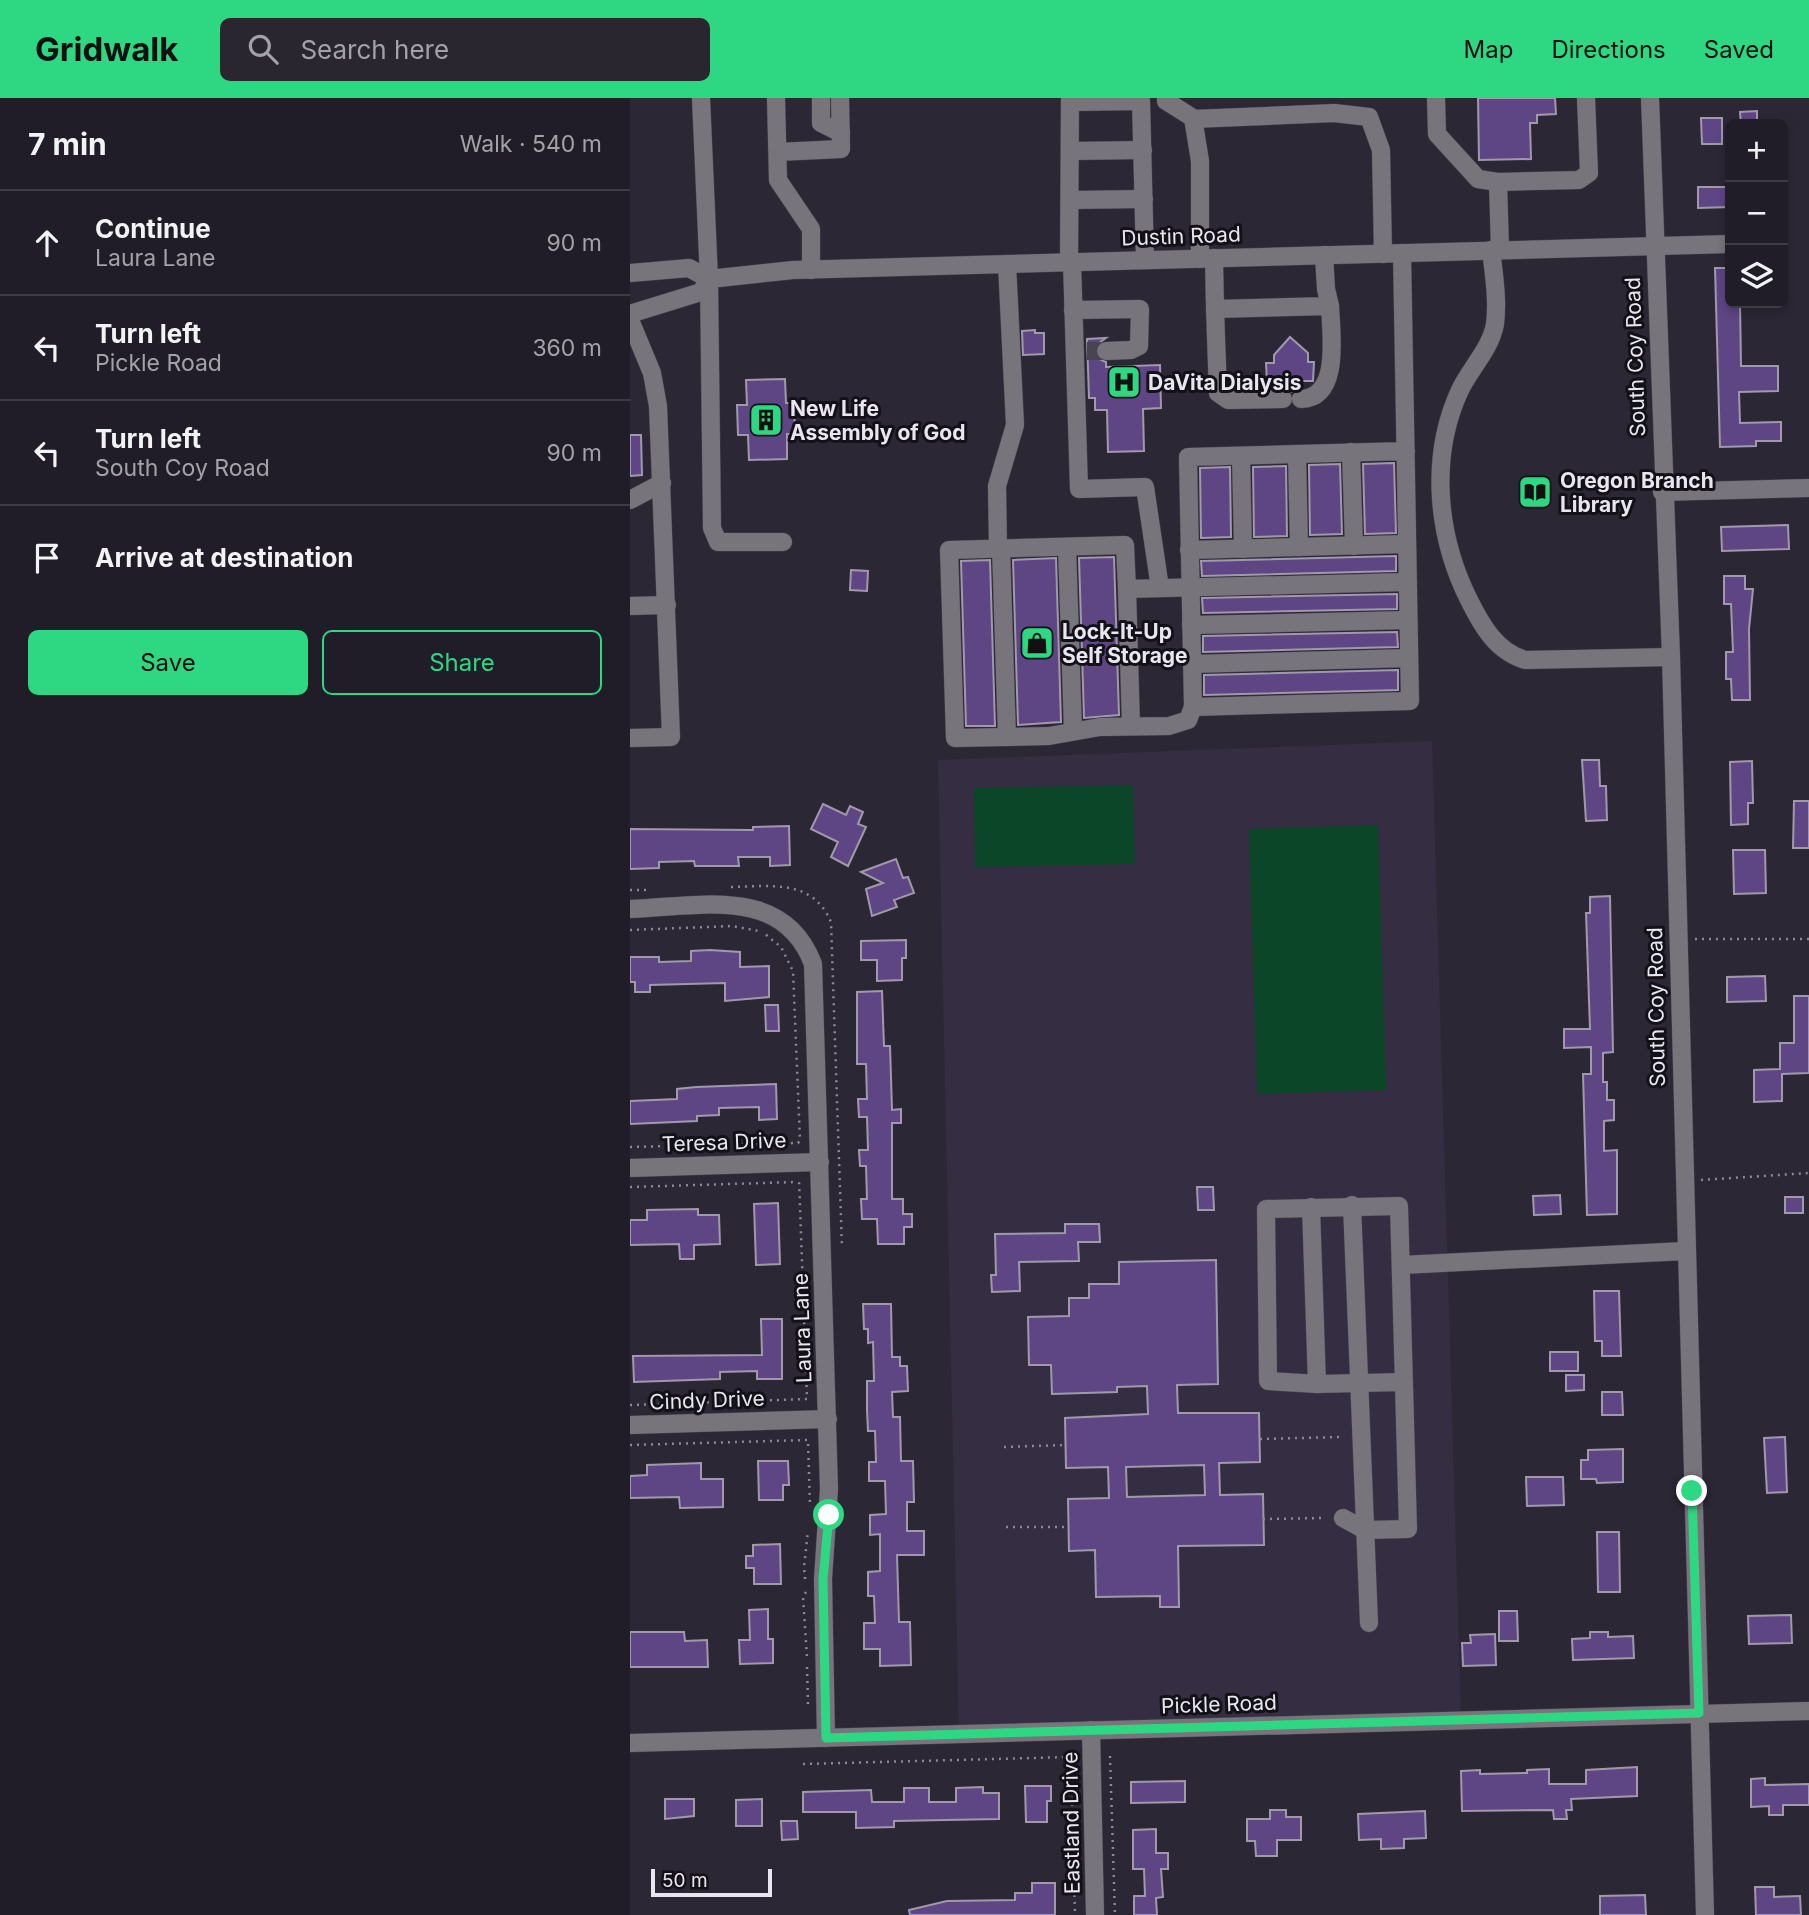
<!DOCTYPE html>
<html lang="en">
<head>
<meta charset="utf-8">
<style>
	body { margin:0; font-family:Inter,sans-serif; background:#292630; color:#f1f3f6 }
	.controls { position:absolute; right:21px; top:21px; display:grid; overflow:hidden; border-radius:10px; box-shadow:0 4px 10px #0003 }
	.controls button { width:63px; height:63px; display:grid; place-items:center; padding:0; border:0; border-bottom:2px solid #3e3b45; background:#211d28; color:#f1f3f6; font:35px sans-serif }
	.scale { position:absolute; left:21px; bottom:18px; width:121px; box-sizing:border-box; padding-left:7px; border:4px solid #e9e6f0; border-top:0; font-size:19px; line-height:24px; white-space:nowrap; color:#e9e6f0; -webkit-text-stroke:5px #131118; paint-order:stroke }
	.stop { position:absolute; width:21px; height:21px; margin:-16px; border:5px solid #2ed883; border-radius:50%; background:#fff }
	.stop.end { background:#2ed883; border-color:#fff; box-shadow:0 2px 7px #0008 }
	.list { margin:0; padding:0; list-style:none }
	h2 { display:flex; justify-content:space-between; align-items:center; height:91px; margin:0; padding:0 28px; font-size:30px }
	h2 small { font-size:23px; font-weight:400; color:#a2a2a8 }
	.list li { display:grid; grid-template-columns:46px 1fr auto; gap:21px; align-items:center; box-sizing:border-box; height:105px; padding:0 28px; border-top:2px solid #3e3b45 }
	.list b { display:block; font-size:26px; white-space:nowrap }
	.list p { margin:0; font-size:23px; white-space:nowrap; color:#a2a2a8 }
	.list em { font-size:23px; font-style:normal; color:#a2a2a8 }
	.actions { display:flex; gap:14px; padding:21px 28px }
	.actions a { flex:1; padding:16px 0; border:2px solid #2ed883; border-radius:10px; text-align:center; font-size:24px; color:#2ed883 }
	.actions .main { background:#2ed883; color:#111 }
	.icon { flex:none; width:38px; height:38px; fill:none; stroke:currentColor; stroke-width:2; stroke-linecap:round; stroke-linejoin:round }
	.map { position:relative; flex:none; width:1179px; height:1817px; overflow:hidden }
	header { display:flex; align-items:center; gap:42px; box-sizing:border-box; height:98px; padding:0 35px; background:#2ed883; color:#111 }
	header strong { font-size:33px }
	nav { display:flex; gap:38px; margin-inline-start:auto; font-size:24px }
	.search { width:490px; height:63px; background:#292630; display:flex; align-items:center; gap:18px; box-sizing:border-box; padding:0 24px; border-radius:10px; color:#a2a2a8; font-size:26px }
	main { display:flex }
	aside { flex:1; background:#211d28 }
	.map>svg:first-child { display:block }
	.built { fill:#352e42 }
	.green { fill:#0c4628 }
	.building { fill:#5e4584; stroke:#9f99ab; stroke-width:2; fill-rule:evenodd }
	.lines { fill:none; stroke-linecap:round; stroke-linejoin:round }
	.minor-tunnel { stroke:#484451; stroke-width:18; stroke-dasharray:18 9; stroke-linecap:butt }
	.minor-casing { stroke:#46424f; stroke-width:19 }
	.path { stroke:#8d8995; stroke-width:2.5; stroke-dasharray:2 5; stroke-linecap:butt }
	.minor { stroke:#77747c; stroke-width:18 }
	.route { stroke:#2ed883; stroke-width:9 }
	.labels { text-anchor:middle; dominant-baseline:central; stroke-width:6; stroke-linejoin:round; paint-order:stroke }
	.street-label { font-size:21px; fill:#e9e6f0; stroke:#131118 }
	.poi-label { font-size:21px; font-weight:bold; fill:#e9e6f0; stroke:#131118; text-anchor:start }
</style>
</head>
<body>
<header>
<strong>Gridwalk</strong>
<div class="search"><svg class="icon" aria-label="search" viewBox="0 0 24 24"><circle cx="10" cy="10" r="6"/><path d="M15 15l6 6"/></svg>Search here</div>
<nav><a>Map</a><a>Directions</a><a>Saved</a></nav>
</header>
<main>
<aside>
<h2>7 min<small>Walk · 540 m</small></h2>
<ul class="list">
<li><svg class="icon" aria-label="ahead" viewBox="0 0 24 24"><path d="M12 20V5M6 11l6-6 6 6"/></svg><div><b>Continue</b><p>Laura Lane</p></div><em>90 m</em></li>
<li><svg class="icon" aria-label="left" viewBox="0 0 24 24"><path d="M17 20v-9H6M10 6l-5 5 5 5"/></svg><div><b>Turn left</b><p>Pickle Road</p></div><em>360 m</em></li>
<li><svg class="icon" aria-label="left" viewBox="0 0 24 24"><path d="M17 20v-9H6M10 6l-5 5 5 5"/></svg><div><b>Turn left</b><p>South Coy Road</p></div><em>90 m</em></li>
<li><svg class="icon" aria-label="arrive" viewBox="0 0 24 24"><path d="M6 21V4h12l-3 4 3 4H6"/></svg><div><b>Arrive at destination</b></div></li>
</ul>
<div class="actions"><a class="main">Save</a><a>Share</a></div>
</aside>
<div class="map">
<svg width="1179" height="1817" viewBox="0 0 1179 1817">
	<rect width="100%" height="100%" fill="#2c2735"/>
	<path class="built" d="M802 643 831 1622 329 1634 308 662Z"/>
	<g class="green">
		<path d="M503 687 505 766 345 769 344 690Z"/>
		<path d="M748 727 756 992 627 996 619 731Z"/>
	</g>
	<g class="building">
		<path d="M848 0H925L926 16 907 17V25H900L901 61 849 62Z"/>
		<path d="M1127 13V26H1111L1110 14Z"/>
		<path d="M1071 20H1092V46H1072Z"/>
		<path d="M1068 89H1100V109L1068 110Z"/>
		<path d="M1085 170H1100V205H1110L1111 268H1148V293L1109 294 1110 325 1151 324V343H1126V348L1090 349Z"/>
		<path d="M405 232V235H414V256L393 257 392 233Z"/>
		<path d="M660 239 678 255V264H684L683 283H671V289L662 294 652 290V284H637L636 265H644V257Z"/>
		<path d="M476 240 466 247 465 253 467 260 476 264V269L530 267 531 310 513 311 514 353 478 354 477 312H465V300H459L457 241Z"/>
		<path d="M155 281 156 305H164L165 336H157V361L119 362 118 337H108L107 307H117L116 282Z"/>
		<path d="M0 337H11L12 377 0 378Z"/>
		<path d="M764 365 766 435 735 436 733 366Z"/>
		<path d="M710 366 712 436 680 437 679 367Z"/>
		<path d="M656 368 657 438 624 439 623 369Z"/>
		<path d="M600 369 601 439 571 440 570 370Z"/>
		<path d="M1158 427 1159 451 1092 453 1091 429Z"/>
		<path d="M766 458V473L572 478 571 463Z"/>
		<path d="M484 459 489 617 454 620 449 460Z"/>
		<path d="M426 460 431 624 388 627 383 462Z"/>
		<path d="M360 462 365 628H336L331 463Z"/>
		<path d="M221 472 238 473 237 493 220 492Z"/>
		<path d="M1094 478H1115V491H1123L1119 531 1120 602H1102L1101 581H1096V554H1103L1101 506H1094Z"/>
		<path d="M767 496V511L573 515 572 500Z"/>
		<path d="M767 534 768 549 573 554V538Z"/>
		<path d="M768 572V592L574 597V577Z"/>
		<path d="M952 662H969L970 688H976L977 722 956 723Z"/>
		<path d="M1122 663 1123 705H1118V726L1101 727 1100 664Z"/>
		<path d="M1164 703H1179V750H1163Z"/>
		<path d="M193 706 216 717 220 708 233 714 228 726 236 729 218 768 201 759 208 744 181 731Z"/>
		<path d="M159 728 160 767 140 768V759H108L109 768H65L64 763 29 764V770L0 771V731L123 732V729Z"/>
		<path d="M1103 752H1135L1136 795 1104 796Z"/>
		<path d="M266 761 273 780 278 779 284 795 264 802 267 809 242 818 236 791 253 785 231 774Z"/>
		<path d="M980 798 983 954 973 955V984H977V1002H984V1022L974 1023V1053L987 1052V1116L957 1117 953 976H961V949L934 950V931H960L956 815H960V799Z"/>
		<path d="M276 842V860H272V882L247 883V862H231V843Z"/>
		<path d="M80 852 110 854V869L139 868V899L95 903V885L20 887V894H5V884H0V859H29V864L61 863V853Z"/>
		<path d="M1135 878 1136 903 1097 904V879Z"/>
		<path d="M252 893 254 948H260L262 1012 271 1011V1025H262V1101H273V1116H282V1129H274V1146H248L247 1121H232L231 1101H237L236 1068H230L229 1052H238L237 1019H229L228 1001H237L236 966H227V894Z"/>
		<path d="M1164 898H1179V975L1152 976V1003L1124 1004V972L1150 971V945H1164Z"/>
		<path d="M135 907H148L149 933H136Z"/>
		<path d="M146 986 147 1021 129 1022V1009L89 1010V1017L67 1018V1023L0 1026V1003L47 1001V991L66 989Z"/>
		<path d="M567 1089H583L584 1112H568Z"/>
		<path d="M930 1097 931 1116 904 1117 903 1098Z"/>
		<rect x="1155" y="1099" width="18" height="16"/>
		<path d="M148 1105 150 1166 126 1167 124 1106Z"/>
		<path d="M68 1111V1117H89L90 1146 64 1147V1161H50L49 1146 0 1147V1122H17V1112Z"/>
		<path d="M435 1126H469L470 1144H448L449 1163 389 1164 390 1193 362 1194 361 1177H366L365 1136 435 1135Z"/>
		<path d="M586 1162 588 1286 547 1287 548 1315H629L630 1364 589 1365 590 1397 633 1396 634 1447 548 1448 549 1509H530V1498L466 1499 465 1452 439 1453 438 1401 479 1400 478 1369 436 1370 435 1320 518 1316 517 1288 487 1289V1294L422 1296 421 1267H399L398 1219 439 1218V1200H459V1186H489V1164ZM574 1367 575 1397 497 1399 496 1369Z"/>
		<path d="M964 1193H989L991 1258H972V1243H965Z"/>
		<path d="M233 1206H261L262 1259H270V1268H277L278 1293 262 1294 263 1319H270L271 1363H283L284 1404H277V1433H294V1457H267L269 1524H280L281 1567 250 1568V1551H234V1525H245L244 1498H238V1474L250 1473V1436L240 1437V1417L256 1416 255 1383H239V1364H246L245 1333H238L237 1312V1283H244L243 1244 238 1245V1231H234Z"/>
		<path d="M131 1221H152V1281H127V1273L90 1274V1281L4 1284 3 1258 132 1257Z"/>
		<rect x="920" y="1254" width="28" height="19"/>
		<path d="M936 1277H954V1292L936 1293Z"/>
		<path d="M972 1294H992L993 1317H972Z"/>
		<path d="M1155 1339 1157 1394 1137 1395 1134 1340Z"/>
		<path d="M993 1351V1384L967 1385 966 1381H951V1362H958V1352Z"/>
		<path d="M128 1363H158L159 1387H153V1402H129Z"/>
		<path d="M71 1365V1381H93V1409L50 1410 49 1399 0 1400V1378L17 1377V1367Z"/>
		<path d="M896 1379H933L934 1407 897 1408Z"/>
		<path d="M967 1434H989L990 1494H968Z"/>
		<path d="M150 1446 151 1486H124V1470H116V1458H123V1447Z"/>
		<path d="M138 1511V1541H143V1565L110 1566 109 1542H120L119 1512Z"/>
		<path d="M869 1513H887L888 1543H869Z"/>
		<path d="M1161 1517 1162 1545 1119 1546 1118 1518Z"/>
		<path d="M0 1534H54L55 1543 77 1542 78 1569H0Z"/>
		<path d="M960 1534H978V1539L1003 1538 1004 1560 943 1562 942 1541 960 1540Z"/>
		<path d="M865 1536 866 1567 833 1568 832 1545H841L840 1537Z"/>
		<path d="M1007 1669V1698L941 1701 942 1712H936L937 1721H924L923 1712 832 1713 831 1673 850 1672V1676L897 1675V1672L919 1671V1686H956V1672Z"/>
		<path d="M1135 1680V1687L1179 1686V1707H1153V1717H1139V1708L1121 1709V1681Z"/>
		<path d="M555 1683V1704L501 1705V1684Z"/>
		<path d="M395 1688H421V1703H417V1724H396Z"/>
		<path d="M353 1689V1695H369V1721L264 1723V1729L226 1730V1714H173V1694L241 1692 242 1704H274V1690H299V1704H326V1690Z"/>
		<path d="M35 1701H64V1718L35 1721Z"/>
		<path d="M132 1701V1728H106V1702Z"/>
		<path d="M640 1712H656V1719H671V1742H647V1758H626L625 1743H617V1721H640Z"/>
		<path d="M795 1713 796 1740 774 1741V1750L751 1751V1741L729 1742 728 1716Z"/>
		<path d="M151 1723H167L168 1741 152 1742Z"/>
		<path d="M526 1731V1755H538V1771H531L533 1799 526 1800 527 1817H504V1798H515L514 1771H503V1732Z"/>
		<path d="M402 1785H425V1817H280L279 1812 317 1803 385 1802V1795H402Z"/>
		<path d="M1125 1789H1144V1799L1170 1798 1171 1817H1126Z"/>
		<path d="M1015 1797 1016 1817H970V1798Z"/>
	</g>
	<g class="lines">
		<path class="minor-tunnel" d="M457 253H476"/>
		<defs>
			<g id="minor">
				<path d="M71 0 79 181 82 430 88 444H153"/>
				<path d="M146 0 148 82 181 131V172"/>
				<path d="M191 0V25L211 35"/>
				<path d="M536 0V3L563 20 570 63V161"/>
				<path d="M806 0 807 36 848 81 868 84 870 152"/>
				<path d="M1020 0 1041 559 1075 1817"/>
				<path d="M440 4 511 3 515 162"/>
				<path d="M563 21 704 15 739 19 751 52 753 156"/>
				<path d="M440 53 513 52"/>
				<path d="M148 54 211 51 210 0"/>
				<path d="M868 84 949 82 959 75 956 0"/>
				<path d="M440 102 514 101"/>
				<path d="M861 152C864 177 868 202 865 226 861 250 840 271 830 292 799 359 807 438 839 502 852 528 866 553 895 562L1041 559"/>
				<path d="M772 155 780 603 563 609 558 359 776 353"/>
				<path d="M584 160 585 211 700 208 696 191 694 157"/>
				<path d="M439 164 440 0"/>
				<path d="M442 164 449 391 515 389 530 490"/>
				<path d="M0 175 59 170 79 181 163 172 1100 146"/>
				<path d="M585 211 588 295 598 302 653 301"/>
				<path d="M443 212 510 211 509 248 501 252 476 253"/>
				<path d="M0 216 71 194 79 181"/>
				<path d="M0 222 22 275 28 308 41 639 0 640"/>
				<path d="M671 301C711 300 701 235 700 208"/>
				<path d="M721 354 724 448"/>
				<path d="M667 356 669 449"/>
				<path d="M611 358 613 451"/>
				<path d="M1032 394 1179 390"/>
				<path d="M0 402 32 385"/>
				<path d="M437 449 443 633"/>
				<path d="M371 450 377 639"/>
				<path d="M368 451 367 388 385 327 377 166"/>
				<path d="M559 452 776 446"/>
				<path d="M497 491 501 628"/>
				<path d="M0 508 37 507"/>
				<path d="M561 527 778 522"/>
				<path d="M562 566 779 560"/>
				<path d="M563 609 558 622 539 628 470 629 419 638 325 640 319 452 495 447 497 491 776 484"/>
				<path d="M0 811C68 809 153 786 183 866L199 1391 193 1481 196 1640"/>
				<path d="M0 1070 190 1064"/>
				<path d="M722 1107 739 1525"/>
				<path d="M681 1109 687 1286"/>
				<path d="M771 1167 1055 1153"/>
				<path d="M0 1327 198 1321"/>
				<path d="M713 1420 735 1432 778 1431 769 1108 636 1111 638 1283 687 1286 774 1284"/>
				<path d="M461 1632 465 1817"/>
				<path d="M0 1645 1179 1613"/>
			</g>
		</defs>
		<use href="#minor" class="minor-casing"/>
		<g class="path">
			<path d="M101 789C141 788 183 781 201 824L212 1150"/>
			<path d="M0 792H18"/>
			<path d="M0 832 102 828 129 833"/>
			<path d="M1065 841H1179"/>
			<path d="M0 1049 168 1045 170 1042 163 873 151 849 135 836"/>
			<path d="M1071 1082 1179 1075"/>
			<path d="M0 1089 167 1084"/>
			<path d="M0 1307 177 1301 169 1081"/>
			<path d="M630 1341 710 1339"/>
			<path d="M0 1347 178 1342 180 1409"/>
			<path d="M374 1349 436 1347"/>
			<path d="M633 1421 696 1420"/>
			<path d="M376 1429H438"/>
			<path d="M175 1481 174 1469 178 1433"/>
			<path d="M176 1494 173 1499 177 1559"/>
			<path d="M177 1569 178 1606"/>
			<path d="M480 1658 485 1817"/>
			<path d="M173 1666 441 1659 445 1817"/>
		</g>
		<use href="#minor" class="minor"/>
	</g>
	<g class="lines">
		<path class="route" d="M199 1417 193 1481 196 1640 1069 1615 1062 1393"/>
	</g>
	<defs>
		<symbol id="hospital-square" viewBox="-11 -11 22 22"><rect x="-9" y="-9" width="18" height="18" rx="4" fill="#2ed883" stroke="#131118"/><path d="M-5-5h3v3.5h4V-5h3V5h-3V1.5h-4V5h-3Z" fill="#111"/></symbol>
		<symbol id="building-square" viewBox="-11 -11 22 22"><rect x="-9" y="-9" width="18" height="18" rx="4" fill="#2ed883" stroke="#131118"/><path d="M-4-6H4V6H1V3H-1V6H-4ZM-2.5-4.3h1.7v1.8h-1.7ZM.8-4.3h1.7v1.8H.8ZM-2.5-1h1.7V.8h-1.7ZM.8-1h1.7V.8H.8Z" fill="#111"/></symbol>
		<symbol id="library-square" viewBox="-11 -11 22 22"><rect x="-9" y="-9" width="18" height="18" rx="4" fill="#2ed883" stroke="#131118"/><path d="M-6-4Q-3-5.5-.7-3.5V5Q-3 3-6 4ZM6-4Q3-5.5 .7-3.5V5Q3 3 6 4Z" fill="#111"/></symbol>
		<symbol id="shop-square" viewBox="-11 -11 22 22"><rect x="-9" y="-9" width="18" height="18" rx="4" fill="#2ed883" stroke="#131118"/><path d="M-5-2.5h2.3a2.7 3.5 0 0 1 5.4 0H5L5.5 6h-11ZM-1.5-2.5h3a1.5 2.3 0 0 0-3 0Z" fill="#111"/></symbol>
	</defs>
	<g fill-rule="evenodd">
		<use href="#hospital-square" x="475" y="265" width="38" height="38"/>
		<use href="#building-square" x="117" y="303" width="38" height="38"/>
		<use href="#library-square" x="886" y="375" width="38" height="38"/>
		<use href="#shop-square" x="388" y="526" width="38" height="38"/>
	</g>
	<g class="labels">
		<g class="street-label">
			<text transform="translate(551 138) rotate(-2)">Dustin Road</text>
			<text transform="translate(1005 259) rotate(-92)">South Coy Road</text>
			<text transform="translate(1026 909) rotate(-91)">South Coy Road</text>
			<text transform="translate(94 1044) rotate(-2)">Teresa Drive</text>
			<text transform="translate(172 1230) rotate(-92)">Laura Lane</text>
			<text transform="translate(77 1302) rotate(-2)">Cindy Drive</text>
			<text transform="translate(589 1606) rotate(-2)">Pickle Road</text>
			<text transform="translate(441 1725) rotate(-91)">Eastland Drive</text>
		</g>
		<g class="poi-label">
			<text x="518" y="284">DaVita Dialysis</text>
			<text x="160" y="310">New Life<tspan x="160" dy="24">Assembly of God</tspan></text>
			<text x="930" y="382">Oregon Branch<tspan x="930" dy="24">Library</tspan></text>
			<text x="432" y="533">Lock-It-Up<tspan x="432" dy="24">Self Storage</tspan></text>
		</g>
	</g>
</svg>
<div class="controls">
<button>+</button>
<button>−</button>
<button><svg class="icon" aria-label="layers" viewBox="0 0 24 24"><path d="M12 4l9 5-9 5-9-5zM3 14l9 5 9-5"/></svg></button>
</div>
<div class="scale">50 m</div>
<div class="stop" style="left:199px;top:1417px"></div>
<div class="stop end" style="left:1062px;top:1393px"></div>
</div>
</main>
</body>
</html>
